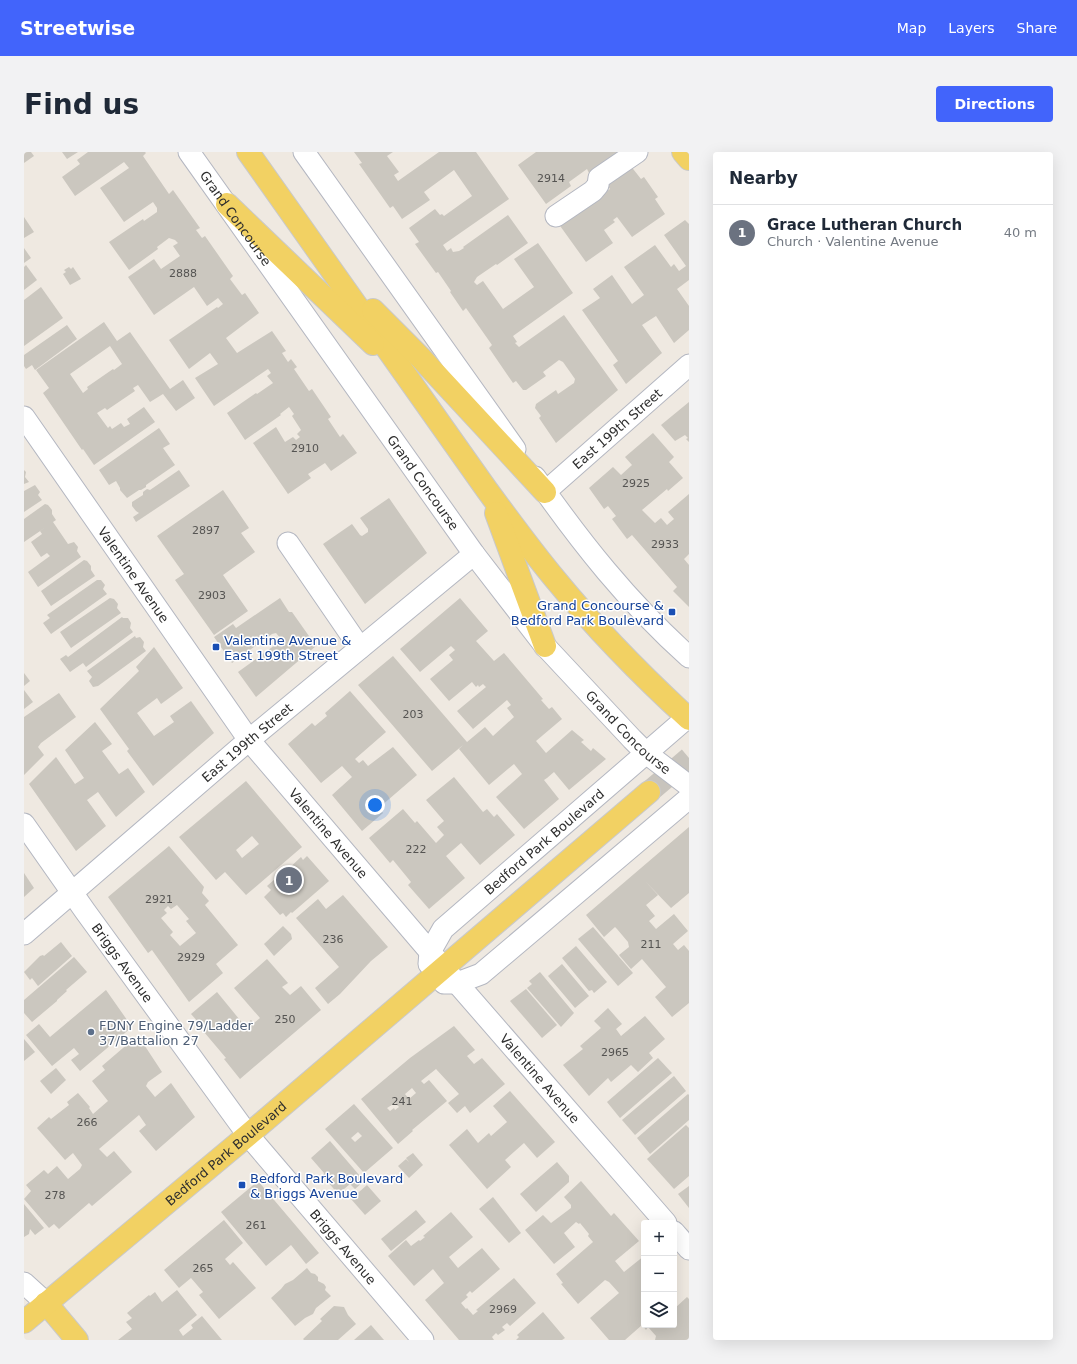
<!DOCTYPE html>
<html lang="en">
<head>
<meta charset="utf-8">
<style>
	body { margin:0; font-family:"DejaVu Sans",sans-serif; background:#f2f2f3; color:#1f2937 }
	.controls { position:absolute; right:12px; bottom:12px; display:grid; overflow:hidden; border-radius:4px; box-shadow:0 4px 16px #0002 }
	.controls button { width:36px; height:36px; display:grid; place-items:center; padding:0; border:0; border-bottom:1px solid #e0e1e3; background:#fff; color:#1f2937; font:20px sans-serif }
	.you { position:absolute; left:351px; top:653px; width:14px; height:14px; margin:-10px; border:3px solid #fff; border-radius:50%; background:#1a73e8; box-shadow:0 0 0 6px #1a73e833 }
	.badge { display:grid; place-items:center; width:26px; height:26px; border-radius:50%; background:#4264fb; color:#fff; font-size:13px; font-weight:700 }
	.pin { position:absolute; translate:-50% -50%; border:2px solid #fff; box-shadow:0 1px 4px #0006 }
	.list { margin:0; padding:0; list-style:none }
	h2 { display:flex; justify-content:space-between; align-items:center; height:52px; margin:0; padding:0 16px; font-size:17px }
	h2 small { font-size:13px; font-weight:400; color:#747a83 }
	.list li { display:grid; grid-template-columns:26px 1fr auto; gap:12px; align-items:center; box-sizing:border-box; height:56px; padding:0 16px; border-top:1px solid #e0e1e3 }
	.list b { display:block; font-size:15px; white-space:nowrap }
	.list p { margin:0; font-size:13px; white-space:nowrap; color:#747a83 }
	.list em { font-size:13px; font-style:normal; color:#747a83 }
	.icon { flex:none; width:22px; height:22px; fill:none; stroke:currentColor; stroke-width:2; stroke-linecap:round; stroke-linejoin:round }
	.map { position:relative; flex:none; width:665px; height:1188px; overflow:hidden; border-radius:4px }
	header { display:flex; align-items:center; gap:24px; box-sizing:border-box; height:56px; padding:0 20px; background:#4264fb; color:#fff }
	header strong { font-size:19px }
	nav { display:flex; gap:22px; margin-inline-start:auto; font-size:14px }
	.intro { display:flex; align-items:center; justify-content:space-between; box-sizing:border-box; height:96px; padding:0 24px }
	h1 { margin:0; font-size:28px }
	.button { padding:10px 18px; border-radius:4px; background:#4264fb; color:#fff; font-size:14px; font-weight:700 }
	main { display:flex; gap:24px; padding:0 24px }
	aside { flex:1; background:#fff; border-radius:4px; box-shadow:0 4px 16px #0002 }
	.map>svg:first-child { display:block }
	.building { fill:#cbc7bf; fill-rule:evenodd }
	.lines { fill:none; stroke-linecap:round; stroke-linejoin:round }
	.major-tunnel { stroke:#c8c4bd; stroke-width:22; stroke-dasharray:22 11; stroke-linecap:butt }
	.minor-casing { stroke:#b4b7c1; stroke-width:23 }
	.major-casing { stroke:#c9c9c9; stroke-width:24 }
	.minor { stroke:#fff; stroke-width:21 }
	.major { stroke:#f2d163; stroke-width:22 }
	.transit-dot { fill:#1a4fb4; stroke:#fff; stroke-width:1.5 }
	.service-dot { fill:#5c6f8a; stroke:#fff; stroke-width:1.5 }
	.labels { text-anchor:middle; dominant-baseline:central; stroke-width:3; stroke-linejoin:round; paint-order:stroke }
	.number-label { font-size:11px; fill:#555452 }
	.street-label { font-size:13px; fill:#2e2e2e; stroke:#fff }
	.transit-label { font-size:13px; fill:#164399; stroke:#fff; text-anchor:start }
	.service-label { font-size:13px; fill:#4e5e75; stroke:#fff; text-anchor:start }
</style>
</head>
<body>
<header>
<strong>Streetwise</strong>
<nav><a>Map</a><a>Layers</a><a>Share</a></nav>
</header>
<div class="intro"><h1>Find us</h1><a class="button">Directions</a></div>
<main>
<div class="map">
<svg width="665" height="1188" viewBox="0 0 665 1188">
	<rect width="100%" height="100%" fill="#efe9e1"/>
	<g class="building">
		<path d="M0 0H7L10 4 0 11Z"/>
		<path d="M38 0H54L43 7Z"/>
		<path d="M64 0H121L122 1 119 4 145 42 149 38 176 76 172 78 178 86 181 84 209 124 206 127 218 143 221 141 235 161 202 186 213 201 248 179 262 199 258 201 264 210 267 207 273 215 270 217 285 239 288 237 307 265 304 267 316 285 319 282 333 301 307 319 301 311 284 322 287 326 264 342 229 291 252 275 261 290 269 285 272 288 276 285 273 282 277 278 268 264 270 262 265 255 256 262 257 263 221 288 203 261 232 241 233 242 249 231 243 224 247 221 244 217 190 254 171 226 194 212 186 201 165 217 145 188 193 155 194 156 199 152 194 146 183 154 170 135 130 163 104 125 130 107 137 117 156 104 149 94 154 91 151 88 145 86 133 95 134 97 105 118 85 90 119 67 120 69 133 60V56L129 50 100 70 76 36 105 16 100 10 51 44 38 25 56 12 53 8Z"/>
		<path d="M330 0H369L363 4 375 20 370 23 374 29 415 0H452L485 47 419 93 423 99 427 96 429 100 435 99 440 96 439 95 484 63 504 91 473 113 472 112 453 125 450 130 453 133 459 129 479 157 510 135 490 107 514 91 549 141 489 184 493 190 491 191 495 195 540 163 594 238 532 291 515 266 517 264 511 256 512 252 532 238 534 242 550 231 551 227 539 210 535 208 519 220 522 224 502 238H499L492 229 489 231 465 196 468 193 442 156 439 159 426 140 427 139 414 120 412 121 391 92 395 90 385 76 411 57 416 63 418 62 420 64 448 44 430 18 400 40 406 48 378 67 369 54 366 56 335 12 338 11Z"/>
		<path d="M512 0H595L565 21 563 17 545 30 547 34 522 52 494 13Z"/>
		<path d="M606 13 617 27 620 25 634 45 631 47 641 62 608 85 593 65 589 68 591 70 580 78 589 91 562 110 534 71 554 60 586 37 581 30Z"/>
		<path d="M0 65 10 80 0 86Z"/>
		<path d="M661 68 665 72V128L653 137 665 154V178L650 191 632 164 618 173 638 201 602 232 589 213 594 209 558 158 576 146 569 137 588 123 608 152 620 143 600 115 631 93 647 115 650 112 655 119 662 114 640 83Z"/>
		<path d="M0 96 7 106 0 111Z"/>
		<path d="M2 113 13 128 0 138V115Z"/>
		<path d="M45 115 47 117 49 115 57 127 46 133 39 122 42 120 40 118Z"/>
		<path d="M17 135 39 166 0 194V148Z"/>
		<path d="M80 170 93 189 106 180 146 237 159 228 171 246 152 259 139 242 126 250 114 233 109 236 111 239 83 258 81 256 73 261 84 276 86 274 88 277 97 271 100 275 106 272 103 267 120 255 131 270 70 313 59 297 58 298 19 241 25 236 12 218ZM86 194 98 212 90 218 89 217 63 235 64 237 59 241 46 222Z"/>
		<path d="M43 173 53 187 11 218 8 213 2 217 0 214V203Z"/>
		<path d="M665 250V290L662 287 664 286 661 283 651 289 637 273Z"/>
		<path d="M135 276 146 292 139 296 151 313 122 333V335L117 338H115L103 346 96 338V336L92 329 85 333 75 318Z"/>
		<path d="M629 281 650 305 645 310 659 326 644 339 643 337 618 358 631 371 637 366 643 373 650 367 644 360 665 342V402L660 407 665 413V455L649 439 653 435 608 383 603 387 588 367 592 364 584 354 580 357 565 336 589 315 597 323 608 313 601 305Z"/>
		<path d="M0 318 2 320 1 325 5 330 0 332Z"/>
		<path d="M155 318 166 334 112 370 109 365 115 361 112 359 108 354V350L119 343V340L123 337 126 338Z"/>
		<path d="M11 333 16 340 14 343 18 348 0 360V339Z"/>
		<path d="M199 338 225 376 217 381 231 400 199 423 224 459 190 483 151 428 160 422 133 384Z"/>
		<path d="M365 346 403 401 341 452 299 392 328 372 336 383 338 384 344 380V377L336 366Z"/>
		<path d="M21 352 24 353 28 358V362L32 368 29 370 44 392 50 390 54 395 53 399 57 405 14 435 4 420 26 404 23 401 17 405 7 390 18 382 16 379 22 375 0 390V367Z"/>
		<path d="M60 408 63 409 67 414V418L71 424 27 454 17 439Z"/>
		<path d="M73 428H77L81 433 79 437 83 442 27 482 19 471 26 466 23 463Z"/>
		<path d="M86 446 90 447 94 452 93 456 97 461 47 496 36 480Z"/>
		<path d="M256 446 265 460H268L292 494 232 545 214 520 258 488 252 481 248 482 208 511 190 485 209 472 212 476Z"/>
		<path d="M436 446 464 479 452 489 470 509 480 501 519 547 517 548 525 557 528 555 538 567 512 589 522 601 548 578 560 588 557 590 567 599 569 596 582 607 545 638 530 620 523 626 520 628 535 647 500 677 472 645 498 622 490 612 465 633 435 597 439 593 408 619 334 533 369 504 443 590 461 575 469 584 490 565 483 556 487 553 483 548 449 577 433 559 462 535 459 532 455 535 454 533 452 535 448 530 425 549 406 527 429 508 425 503 431 498 427 494 396 520 376 497Z"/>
		<path d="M98 465 99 466H104L107 471 106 476 109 480 62 515 59 511 46 520 36 507 42 503 44 505Z"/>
		<path d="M111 484 112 486 116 485 120 490 119 495 122 499 74 534 69 535 65 529 68 525 63 519Z"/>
		<path d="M130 495 159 536 137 552 133 546 113 561 130 584 150 570 146 564 167 549 190 581 129 634 103 599 105 597 76 557 115 519 112 515Z"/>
		<path d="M0 521 6 529 0 534Z"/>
		<path d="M0 538 9 550 0 557Z"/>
		<path d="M326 539 362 580 331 607 335 611 339 608 344 614 369 595 393 623 357 654 358 655 356 657 359 661 338 679 308 643 328 625 318 614 297 631 264 592 288 571 291 574 303 564 301 561Z"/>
		<path d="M35 541 52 565 17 591 14 595 20 603 0 623V565Z"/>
		<path d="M71 570 88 592 78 599 95 622 104 616 121 640 92 665 74 640 63 648 82 674 52 699 5 632 32 605 51 632 60 626 41 598Z"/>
		<path d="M430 625 459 660 463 657 470 665 473 662 491 683 456 713 437 691 422 704 441 726 405 757 384 733 387 730 369 708 366 711 345 686 379 657 391 671 393 669 412 691 420 683 413 675 420 669 402 648Z"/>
		<path d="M222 629 278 695 222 743 201 720 192 728 155 685ZM228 684 235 692 218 706 212 698Z"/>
		<path d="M665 675V741L647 756 621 729 634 743 622 753 631 764 625 769 632 777 650 762 664 779 649 792 654 798 660 793 665 799V851L648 865 631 845 642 835 618 807 607 817 595 803 605 795 604 790 593 777 591 775 580 785 562 763Z"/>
		<path d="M145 694 180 735 178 741 185 749 181 753 214 793 192 812 199 821 165 850 128 798 124 801 84 745ZM153 753 165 767 162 769 172 781 156 794 146 783 149 780 137 766 143 761 140 758 144 754 147 757Z"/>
		<path d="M283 704 305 729 268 761 267 760 262 765 259 761 256 763 240 745 247 738 243 734 258 721 259 722 277 705 279 708Z"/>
		<path d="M0 721 10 736 0 745Z"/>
		<path d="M319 743 364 795 347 809 316 842 304 852 291 836 315 815 272 766 294 747 302 757Z"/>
		<path d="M259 774 267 782 268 787 250 804 240 792Z"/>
		<path d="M569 775 609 821 594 834 554 787Z"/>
		<path d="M37 790 48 804 14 834 8 826 6 828 0 820 16 804 19 803 20 804Z"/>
		<path d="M552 794 583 830 570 841 568 838 565 839 538 806Z"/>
		<path d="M50 805 63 820 42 838 43 839 33 848V849L8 870 0 861V848Z"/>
		<path d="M243 807 264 831 258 835 266 843 277 834 297 858 216 927 200 907 202 906 180 880 182 879 167 862 193 840 220 873 227 868 230 871 236 866 210 836Z"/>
		<path d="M538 812 565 844 551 856 524 824Z"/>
		<path d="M516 820 550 861 537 875 503 836 508 832 505 829Z"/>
		<path d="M502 837 533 873 518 886 486 849Z"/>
		<path d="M82 838 108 875 56 919 47 908 55 902 50 896 28 914 2 883 15 872 26 885Z"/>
		<path d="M584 856 598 872 592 877 597 884 621 864 641 887 625 901 629 906 614 920 607 913 587 930 584 926 565 944 539 913 559 897 556 894 577 876 570 869Z"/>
		<path d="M430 874 451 898 443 904 450 912 458 906 481 932 446 961 441 954 433 961 424 951 435 942 412 917 397 929 400 932 405 928 423 949 388 978 389 979 374 992 337 947 386 906ZM388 936 392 941 385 947 381 942ZM371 951 375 955 371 958 370 956 366 959 363 956Z"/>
		<path d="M115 885 138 920 124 930 122 934 131 945 147 931 171 965 132 999 115 979 122 973 115 963 75 997 83 1005 90 999 108 1020 68 1054 65 1051 35 1077 30 1072 25 1076 0 1047 7 1039 2 1033 20 1018 24 1022 33 1014 44 1027 56 1017 58 1013 49 1001 41 1008 13 976 25 965 27 967 45 953 43 950 54 941 66 955 65 956 69 962 84 949 68 929 81 918 78 914 106 890 107 892Z"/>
		<path d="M0 887 11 900 0 909Z"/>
		<path d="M634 906 648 921 596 966 583 950Z"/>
		<path d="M32 916 42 928 27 942 16 929Z"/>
		<path d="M650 924 662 939 611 983 598 968Z"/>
		<path d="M486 939 531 990 513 1006 500 991 481 1008 487 1015 463 1037 425 993 443 977 454 991 465 981 467 984 483 970 469 954Z"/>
		<path d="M664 942 665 943V968L626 1002 613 986Z"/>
		<path d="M330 952 369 996 340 1021 301 977ZM334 980 338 984 331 990 327 986Z"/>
		<path d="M662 973 665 976V1024L650 1037 623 1007Z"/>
		<path d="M306 989 336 1024 335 1025 339 1030 331 1037 326 1032 314 1042 299 1024 300 1021 287 1006Z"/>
		<path d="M389 1001 399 1013 385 1026 374 1014 382 1007 385 1010 382 1006Z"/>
		<path d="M533 1010 545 1024V1030L512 1060 496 1042Z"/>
		<path d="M234 1029 295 1101 282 1112 267 1093 242 1114 197 1060Z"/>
		<path d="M557 1029 587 1064 590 1061 615 1089 591 1109 600 1120 620 1104V1173H650V1157L663 1145 665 1147V1188H631L632 1184 624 1175 622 1178 618 1173 601 1188H585L566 1166 595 1141 585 1130 581 1128 554 1152 537 1132 539 1131 532 1122 569 1090 564 1084 565 1082 556 1071 555 1072 552 1070 540 1081 551 1095 530 1112 501 1078 519 1063 527 1071 547 1056V1053L540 1045Z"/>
		<path d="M343 1033 357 1049 341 1063 327 1047Z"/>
		<path d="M665 1034V1056L654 1042Z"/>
		<path d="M469 1045 497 1081 485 1091 455 1057Z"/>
		<path d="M0 1052 20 1076 11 1083 6 1077 5 1082 0 1085Z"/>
		<path d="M392 1058 402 1070 367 1099 357 1087Z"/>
		<path d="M427 1060 449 1085 425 1105 434 1116 458 1096 476 1117 448 1141 446 1139 442 1143 444 1145 437 1151 442 1157 443 1156 449 1163 454 1159 452 1158 490 1126 512 1151 486 1174 483 1171 478 1175 481 1178 474 1183 472 1181 468 1185 470 1188H435L401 1148 420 1131 409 1117 390 1134 364 1104 382 1088 387 1094 395 1088 396 1089 401 1085 399 1084Z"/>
		<path d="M200 1068 219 1091 201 1107 206 1113 209 1110 232 1136 195 1167 175 1143 179 1140 167 1126 155 1136 140 1118Z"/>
		<path d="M283 1116 287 1121 291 1122 294 1125V1129L300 1132 302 1135 301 1138 307 1144 292 1156 289 1162 281 1166 271 1174 247 1146 257 1137 261 1132 269 1128Z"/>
		<path d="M153 1138 173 1163 155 1178 159 1184 169 1176 167 1173 178 1164 198 1188H94L108 1177 102 1170 108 1166 103 1161 125 1143 126 1144 131 1140 138 1150Z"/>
		<path d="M310 1154 320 1155 324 1163 332 1172 314 1188H280L279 1187 298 1169 296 1167Z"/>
		<path d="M519 1160 541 1186 538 1188H492L495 1185 493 1183Z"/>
		<path d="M347 1173 360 1188H330Z"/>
	</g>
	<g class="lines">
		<path class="major-tunnel" d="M625 640 665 606"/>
		<defs>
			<g id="minor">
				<path id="s1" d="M165 0 450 402 521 494 608 587 622 601 665 634"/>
				<path d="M280 0 491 297"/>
				<path d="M532 64 569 39 574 33 575 26 613 0"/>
				<path id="s2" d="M0 265 225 588 419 815 642 1071"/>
				<path d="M511 325C558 392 604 450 665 505"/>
				<path id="s3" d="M521 340 665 213"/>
				<path d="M264 391 336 496"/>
				<path id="s4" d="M0 672 61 759 224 983 399 1188"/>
				<path id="s5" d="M0 782 225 588 450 402"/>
				<path id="s6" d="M405 812 406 800 419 777 665 564"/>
				<path d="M420 831H433L457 822 665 646"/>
				<path d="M650 1080 665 1097"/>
				<path d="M0 1131 22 1151"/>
			</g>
			<g id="major">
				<path d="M224 0 463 338C485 368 507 398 531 427 572 477 618 524 665 567"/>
				<path d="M659 0 665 7"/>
				<path d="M203 52 349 192"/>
				<path d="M349 158 396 205 521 340"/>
				<path d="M472 361 521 494"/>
				<path d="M22 1151 53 1188"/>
				<path id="s7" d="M0 1170 224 983 625 640"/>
			</g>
		</defs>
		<use href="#minor" class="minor-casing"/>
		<use href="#major" class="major-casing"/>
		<use href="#minor" class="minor"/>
		<use href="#major" class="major"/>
	</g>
	<g class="transit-dot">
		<rect x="644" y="456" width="8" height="8" rx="2"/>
		<rect x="188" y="491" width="8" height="8" rx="2"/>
		<rect x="214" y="1029" width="8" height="8" rx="2"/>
	</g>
	<circle class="service-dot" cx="67" cy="880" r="4"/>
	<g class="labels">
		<g class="number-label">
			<text x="527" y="26">2914</text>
			<text x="159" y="121">2888</text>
			<text x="281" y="296">2910</text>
			<text x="612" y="331">2925</text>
			<text x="182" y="378">2897</text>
			<text x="641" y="392">2933</text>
			<text x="188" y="443">2903</text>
			<text x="389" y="562">203</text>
			<text x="392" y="697">222</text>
			<text x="135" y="747">2921</text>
			<text x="309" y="787">236</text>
			<text x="627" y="792">211</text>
			<text x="167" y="805">2929</text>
			<text x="261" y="867">250</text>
			<text x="591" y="900">2965</text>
			<text x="378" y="949">241</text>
			<text x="63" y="970">266</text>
			<text x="31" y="1043">278</text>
			<text x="232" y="1073">261</text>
			<text x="179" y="1116">265</text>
			<text x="479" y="1157">2969</text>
		</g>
		<g class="street-label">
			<text stroke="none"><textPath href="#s1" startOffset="81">Grand Concourse</textPath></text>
			<text stroke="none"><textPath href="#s3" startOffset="96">East 199th Street</textPath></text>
			<text stroke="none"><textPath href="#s1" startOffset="405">Grand Concourse</textPath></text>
			<text stroke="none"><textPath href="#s2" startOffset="192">Valentine Avenue</textPath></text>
			<text stroke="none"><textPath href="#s1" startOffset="729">Grand Concourse</textPath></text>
			<text stroke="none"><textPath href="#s5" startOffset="294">East 199th Street</textPath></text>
			<text stroke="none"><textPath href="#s2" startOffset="516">Valentine Avenue</textPath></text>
			<text stroke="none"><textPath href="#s6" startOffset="172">Bedford Park Boulevard</textPath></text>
			<text stroke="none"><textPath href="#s4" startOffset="170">Briggs Avenue</textPath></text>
			<text stroke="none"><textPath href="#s2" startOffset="840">Valentine Avenue</textPath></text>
			<text stroke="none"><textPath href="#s7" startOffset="263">Bedford Park Boulevard</textPath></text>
			<text stroke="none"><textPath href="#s4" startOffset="530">Briggs Avenue</textPath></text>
		</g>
		<g class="transit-label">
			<text x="640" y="453" text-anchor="end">Grand Concourse &amp;<tspan x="640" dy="15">Bedford Park Boulevard</tspan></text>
			<text x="200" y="488">Valentine Avenue &amp;<tspan x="200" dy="15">East 199th Street</tspan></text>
			<text x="226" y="1026">Bedford Park Boulevard<tspan x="226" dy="15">&amp; Briggs Avenue</tspan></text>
		</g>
		<g class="service-label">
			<text x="75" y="873">FDNY Engine 79/Ladder<tspan x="75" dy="15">37/Battalion 27</tspan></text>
		</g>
	</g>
</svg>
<div class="controls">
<button>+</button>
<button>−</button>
<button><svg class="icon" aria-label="layers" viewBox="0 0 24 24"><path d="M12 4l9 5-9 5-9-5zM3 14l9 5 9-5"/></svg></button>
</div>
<div class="you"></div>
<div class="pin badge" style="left:265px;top:728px;background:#6b7280">1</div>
</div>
<aside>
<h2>Nearby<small></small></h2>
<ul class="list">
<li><span class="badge" style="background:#6b7280">1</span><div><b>Grace Lutheran Church</b><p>Church · Valentine Avenue</p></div><em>40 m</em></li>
</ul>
</aside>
</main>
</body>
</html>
